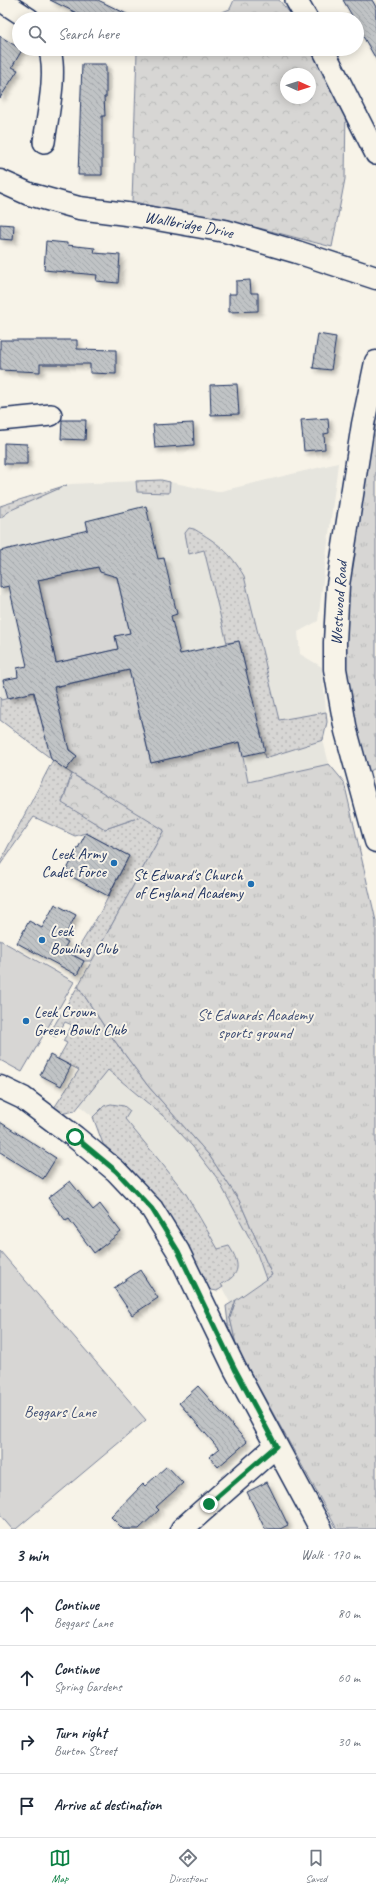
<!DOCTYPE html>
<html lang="en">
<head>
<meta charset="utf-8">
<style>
	body { margin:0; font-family:Caveat,sans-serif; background:#f2f2f3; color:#1f2937 }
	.compass { position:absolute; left:280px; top:68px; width:36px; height:36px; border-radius:50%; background:#fff; box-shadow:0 2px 10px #0003; rotate:93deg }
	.stop { position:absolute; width:12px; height:12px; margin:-9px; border:3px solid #0b8043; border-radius:50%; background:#fff }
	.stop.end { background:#0b8043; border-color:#fff; box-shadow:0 1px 4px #0008 }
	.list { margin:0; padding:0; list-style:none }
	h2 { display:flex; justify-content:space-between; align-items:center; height:52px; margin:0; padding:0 16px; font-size:17px }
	h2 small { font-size:13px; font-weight:400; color:#747a83 }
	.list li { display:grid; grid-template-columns:26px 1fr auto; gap:12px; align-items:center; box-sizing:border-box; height:64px; padding:0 16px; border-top:1px solid #e0e1e3 }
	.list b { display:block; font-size:15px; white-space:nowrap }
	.list p { margin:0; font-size:13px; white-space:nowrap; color:#747a83 }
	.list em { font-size:13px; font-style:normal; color:#747a83 }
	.icon { flex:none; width:22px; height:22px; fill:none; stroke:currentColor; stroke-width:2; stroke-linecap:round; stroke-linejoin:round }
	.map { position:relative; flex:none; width:376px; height:1529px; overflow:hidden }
	.search { position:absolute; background:#fff; box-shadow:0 2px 10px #0003; left:12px; right:12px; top:12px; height:44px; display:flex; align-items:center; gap:10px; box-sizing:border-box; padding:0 14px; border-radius:22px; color:#747a83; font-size:15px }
	.sheet { height:308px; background:#fff }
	nav { display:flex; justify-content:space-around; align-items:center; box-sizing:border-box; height:56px; border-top:1px solid #e0e1e3; background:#fff; font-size:11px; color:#747a83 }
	nav a { display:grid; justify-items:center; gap:2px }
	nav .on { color:#0b8043 }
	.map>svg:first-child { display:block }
	.built { fill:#e6e5de }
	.grass { fill:url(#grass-dots); stroke:#798299 }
	.forest { fill:url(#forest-crowns); stroke:#798299; fill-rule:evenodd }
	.park { fill:url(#park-tufts); stroke:#798299 }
	.garden { fill:#d7d6d4; stroke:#798299 }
	.building { fill:url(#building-back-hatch); stroke:#1b2f5e; fill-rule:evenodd; filter:url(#shadow) }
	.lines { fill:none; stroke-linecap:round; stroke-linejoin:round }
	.street-casing { stroke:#1b2f5e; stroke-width:24 }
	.secondary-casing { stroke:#1b2f5e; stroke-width:25 }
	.street { stroke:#f7f3e8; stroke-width:21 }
	.secondary { stroke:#f7f3e8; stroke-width:22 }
	.route { stroke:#0b8043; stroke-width:5 }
	.poi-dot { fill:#1f6fb2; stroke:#f7f3e8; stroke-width:1.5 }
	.labels { text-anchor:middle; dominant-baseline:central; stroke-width:4; stroke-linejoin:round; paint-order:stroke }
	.street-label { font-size:16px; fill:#1b2f5e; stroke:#f7f3e8 }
	.poi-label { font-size:16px; fill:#1b2f5e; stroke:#f7f3e8; text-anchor:end }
	.park-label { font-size:16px; fill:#415076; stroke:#f7f3e8 }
</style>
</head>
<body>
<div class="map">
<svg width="376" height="1529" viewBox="0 0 376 1529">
	<defs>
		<pattern id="grass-dots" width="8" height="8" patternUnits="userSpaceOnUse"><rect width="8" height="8" fill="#d7d6d4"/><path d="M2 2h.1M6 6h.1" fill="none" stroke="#b8b8b8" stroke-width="1.8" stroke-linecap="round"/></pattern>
		<pattern id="forest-crowns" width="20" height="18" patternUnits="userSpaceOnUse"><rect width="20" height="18" fill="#d7d6d4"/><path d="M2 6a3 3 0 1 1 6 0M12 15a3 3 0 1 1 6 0" fill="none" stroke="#b8b8b8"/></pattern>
		<pattern id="park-tufts" width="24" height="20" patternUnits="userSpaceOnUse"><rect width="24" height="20" fill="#d7d6d4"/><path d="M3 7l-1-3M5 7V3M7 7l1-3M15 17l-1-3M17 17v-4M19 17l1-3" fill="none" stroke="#b8b8b8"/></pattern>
		<pattern id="building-back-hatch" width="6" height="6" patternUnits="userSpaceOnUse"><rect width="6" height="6" fill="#c0c3c5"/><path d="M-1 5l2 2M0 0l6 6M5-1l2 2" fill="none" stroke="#a4a8ac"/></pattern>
		<filter id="shadow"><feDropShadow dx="3.5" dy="3.5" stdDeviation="2" flood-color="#0004"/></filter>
	</defs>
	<rect width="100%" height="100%" fill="#f7f3e8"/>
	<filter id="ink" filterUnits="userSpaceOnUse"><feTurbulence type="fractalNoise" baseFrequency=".025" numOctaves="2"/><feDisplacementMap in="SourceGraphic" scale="8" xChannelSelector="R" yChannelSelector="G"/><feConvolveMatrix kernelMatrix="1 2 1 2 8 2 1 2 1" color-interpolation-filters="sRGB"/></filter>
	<g filter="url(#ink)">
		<path class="built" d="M338 463 318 621 298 632 300 654 322 667 327 722 323 740 329 764 344 782 376 921V1256L233 1308 220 1284 131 1169 103 1144 93 1117 79 1105 75 1111 54 1108 106 1029 78 986 164 830 66 770 0 720V506L70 484 161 480 217 492Z"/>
		<g class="grass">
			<path d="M161 480 170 482 169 493 137 492 136 481Z"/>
			<path d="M67 485 11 510 0 518V506Z"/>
			<path d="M189 528 194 529C218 543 230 552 244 576L279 720 326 712 327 722 323 740 265 758 239 641 227 643 204 550 189 554 185 533Z"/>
			<path d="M33 692 53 760 72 774 62 802 105 829 143 816 164 830 92 961H84L74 955 101 911 129 856 86 833 75 836 34 817 0 865V862L53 760 0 720V696L1 700Z"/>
			<path d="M78 986 106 1029 148 1086 209 1155 239 1200 272 1275 266 1279 255 1248 217 1178 193 1147 168 1120 108 1070 75 1111 60 1114 54 1108 79 1070 58 1059 67 1043 63 1041 72 1025 65 1022 56 1037 49 1034Z"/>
			<path d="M111 1104 124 1106 130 1111 125 1119 163 1165 186 1194 218 1249 229 1246C240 1263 242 1275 221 1284L223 1287 217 1291 206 1289 156 1201 131 1169 103 1144 93 1117 104 1106Z"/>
			<path d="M236 1300 230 1318 237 1348 229 1332 226 1306Z"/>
		</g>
		<g class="forest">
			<path d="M234 0H279L295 19H204L230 9Z"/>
			<path d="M143 49H315L346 106 345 179 332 247 259 228 186 215 132 201 137 52ZM286 74H310V98H286Z"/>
			<path d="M72 774 143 816 105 829 62 803Z"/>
		</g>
		<g class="park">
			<path d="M376 366V768L368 772 335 642Z"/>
			<path d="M138 668 134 692 151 763 240 742 248 782 329 764 344 782 376 921V1529H337L237 1348 230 1318 236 1300 272 1275 239 1200 209 1155 148 1086 106 1029 78 986 164 830 66 770 77 756C56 740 41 716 33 692Z"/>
		</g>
		<g class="garden">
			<path d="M98 567 100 572 116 573 130 633 115 637 118 649 56 663 38 580Z"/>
			<path d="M0 940 74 982 22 1072 0 1060Z"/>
			<path d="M0 1251 146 1420 16 1529H12L0 1515Z"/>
		</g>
		<g class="building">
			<path d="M50 0H98L137 19H89Z"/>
			<path d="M343 0H372L376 7V59L360 31 357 19H354Z"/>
			<path d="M0 36 22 50 12 67 18 70 0 98Z"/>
			<path d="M82 64H106V97H104L105 116H102V175H78Z"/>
			<path d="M0 224 14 225 13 240 0 239Z"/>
			<path d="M46 241 67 243V245L95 248 94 253 120 255 118 283 96 281 97 275 44 270Z"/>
			<path d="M250 280 251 293H258V311L229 312V294H236V281Z"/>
			<path d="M318 334 336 337 331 370 313 368Z"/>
			<path d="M0 340H77V349L116 350V374L90 373V364H40V372L0 370Z"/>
			<path d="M237 384 239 414 211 415 210 385Z"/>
			<path d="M328 418 329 433 324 434 325 449 304 451 301 420Z"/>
			<path d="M62 420H86L85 440 61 439Z"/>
			<path d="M193 423 194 445 155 448 153 425Z"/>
			<path d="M4 443 27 444V464H4Z"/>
			<path d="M146 506 158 559 164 558 177 614 171 616 180 654 239 641 265 751 243 756 240 742 151 763 129 670 54 687 69 750 77 756 66 770 51 759 34 692 8 698 3 680 18 677 17 668 27 666 9 586 0 588V551L88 530 86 521ZM98 567 100 572 117 577 130 633 115 636 118 649 56 663 38 580Z"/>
			<path d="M86 833 129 856 108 896 65 873Z"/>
			<path d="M55 904 76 915 63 939 68 942 63 950 84 961 77 975 17 943 29 921 42 928Z"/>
			<path d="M50 1055 71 1066 61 1086 40 1075Z"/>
			<path d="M0 1122 56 1158 43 1179 0 1152Z"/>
			<path d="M70 1181 93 1210 100 1204 121 1232 94 1253 69 1219 66 1221 48 1198Z"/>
			<path d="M140 1270 158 1298 132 1315 114 1288Z"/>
			<path d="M198 1386 247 1442 218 1467 209 1457 219 1449 179 1403Z"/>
			<path d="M167 1466 183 1483 156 1507 159 1510 139 1529H123L111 1517 143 1484 145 1486Z"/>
			<path d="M267 1482 288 1525 280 1529H265L247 1492Z"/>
		</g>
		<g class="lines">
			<defs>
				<g id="street">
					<path d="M0 0 29 19"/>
					<path d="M296 0 307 19"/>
					<path d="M323 49 376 154"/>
					<path d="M44 142C47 119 58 70 49 49"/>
					<path d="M0 420 51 415"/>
				</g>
				<g id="secondary">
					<path id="s1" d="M0 181 29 194 79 208 134 215 225 231 297 252 376 278"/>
					<path d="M376 362 363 424 338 585 335 642V669L346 731 376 841"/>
					<path d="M0 1087 23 1098 75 1137 116 1171 152 1209 178 1251 235 1369 321 1529"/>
					<path d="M182 1529 276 1446"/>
				</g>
			</defs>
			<use href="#street" class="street-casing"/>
			<use href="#secondary" class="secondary-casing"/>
			<use href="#street" class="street"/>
			<use href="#secondary" class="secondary"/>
		</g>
	</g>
	<g class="lines" filter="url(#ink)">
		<path class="route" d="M75 1137 116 1171 152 1209 178 1251 235 1369 276 1446 209 1504"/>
	</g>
	<g class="poi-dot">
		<circle cx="114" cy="863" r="4"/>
		<circle cx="251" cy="884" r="4"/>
		<circle cx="42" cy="940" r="4"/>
		<circle cx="26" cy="1021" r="4"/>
	</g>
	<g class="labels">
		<g class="street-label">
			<text stroke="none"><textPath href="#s1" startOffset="195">Wallbridge Drive</textPath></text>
			<text transform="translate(339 603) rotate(-86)">Westwood Road</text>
		</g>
		<g class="poi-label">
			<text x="106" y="854">Leek Army<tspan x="106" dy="18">Cadet Force</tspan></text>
			<text x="243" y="875">St Edward's Church<tspan x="243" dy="18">of England Academy</tspan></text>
			<text x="50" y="931" text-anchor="start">Leek<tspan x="50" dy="18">Bowling Club</tspan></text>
			<text x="34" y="1012" text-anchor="start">Leek Crown<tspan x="34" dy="18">Green Bowls Club</tspan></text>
		</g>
		<g class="park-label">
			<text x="255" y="1015">St Edwards Academy<tspan x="255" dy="18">sports ground</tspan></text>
			<text x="60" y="1412">Beggars Lane</text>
		</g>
	</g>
</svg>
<svg class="compass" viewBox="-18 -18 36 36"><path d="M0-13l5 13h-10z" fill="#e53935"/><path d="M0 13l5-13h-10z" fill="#747a83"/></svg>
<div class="stop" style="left:75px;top:1137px"></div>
<div class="stop end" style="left:209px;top:1504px"></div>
<div class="search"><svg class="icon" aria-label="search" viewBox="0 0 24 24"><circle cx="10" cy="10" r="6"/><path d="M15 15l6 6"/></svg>Search here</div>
</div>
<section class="sheet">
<h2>3 min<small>Walk · 170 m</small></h2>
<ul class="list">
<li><svg class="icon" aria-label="ahead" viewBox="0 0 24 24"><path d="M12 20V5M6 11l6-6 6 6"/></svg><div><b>Continue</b><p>Beggars Lane</p></div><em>80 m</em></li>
<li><svg class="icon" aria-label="ahead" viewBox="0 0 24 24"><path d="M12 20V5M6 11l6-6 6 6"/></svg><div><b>Continue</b><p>Spring Gardens</p></div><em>60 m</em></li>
<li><svg class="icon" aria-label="right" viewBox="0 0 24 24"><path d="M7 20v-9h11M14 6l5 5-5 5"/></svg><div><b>Turn right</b><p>Burton Street</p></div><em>30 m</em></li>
<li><svg class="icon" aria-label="arrive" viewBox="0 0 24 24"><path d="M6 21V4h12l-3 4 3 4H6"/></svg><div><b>Arrive at destination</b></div></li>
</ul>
</section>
<nav>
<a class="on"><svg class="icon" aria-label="map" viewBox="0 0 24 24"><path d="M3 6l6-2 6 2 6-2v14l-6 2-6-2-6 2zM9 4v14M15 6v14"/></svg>Map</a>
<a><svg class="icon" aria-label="directions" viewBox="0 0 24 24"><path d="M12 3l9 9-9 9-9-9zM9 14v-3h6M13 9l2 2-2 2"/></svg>Directions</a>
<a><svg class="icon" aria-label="saved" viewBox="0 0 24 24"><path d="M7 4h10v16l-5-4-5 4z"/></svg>Saved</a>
</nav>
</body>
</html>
